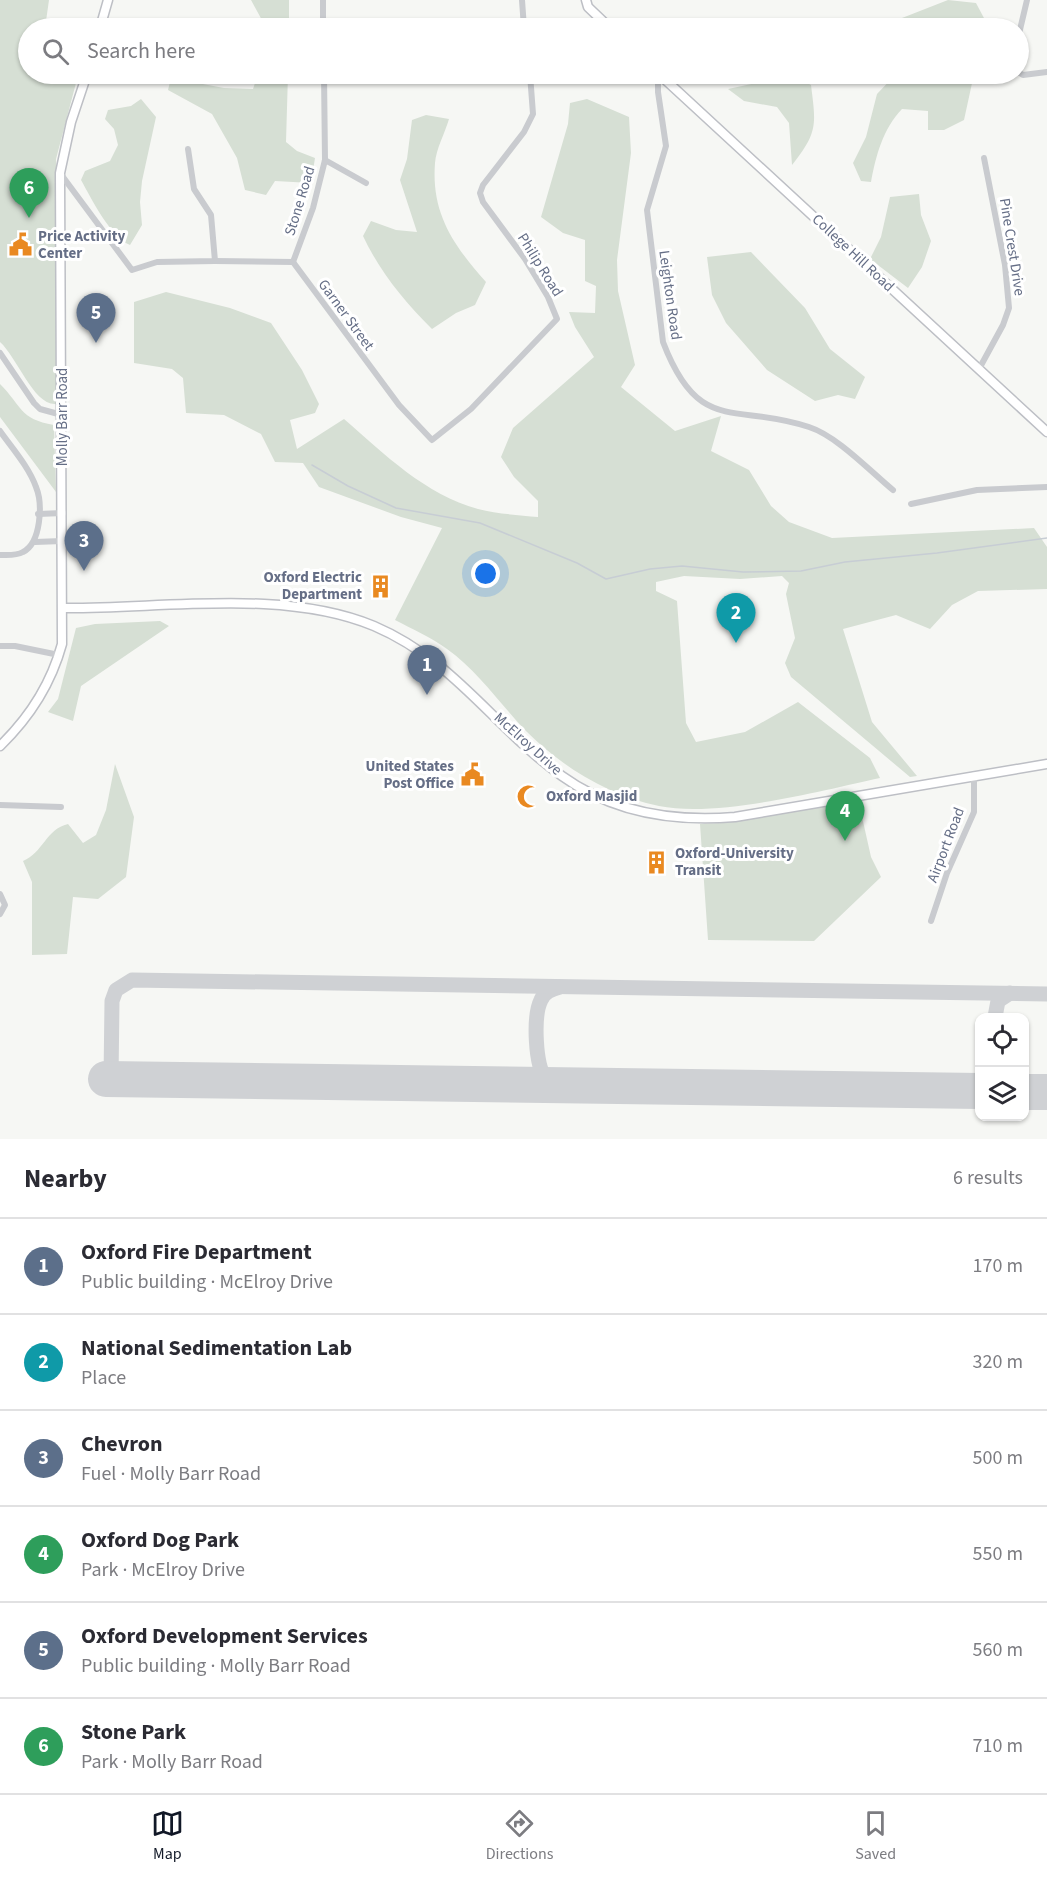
<!DOCTYPE html>
<html lang="en">
<head>
<meta charset="utf-8">
<style>
	body { margin:0; font-family:"Source Sans 3",sans-serif; background:#f2f2f3; color:#2b2b33 }
	.controls { position:absolute; right:18px; bottom:18px; display:grid; overflow:hidden; border-radius:12px; box-shadow:0 2px 4px #0004 }
	.controls button { width:54px; height:54px; display:grid; place-items:center; padding:0; border:0; border-bottom:2px solid #e1e1e2; background:#fff; color:#2b2b33; font:30px sans-serif }
	.you { position:absolute; left:486px; top:574px; width:21px; height:21px; margin:-15px; border:4px solid #fff; border-radius:50%; background:#1a73e8; box-shadow:0 0 0 9px #1a73e833 }
	.badge { display:grid; place-items:center; width:39px; height:39px; border-radius:50%; background:#111827; color:#fff; font-size:20px; font-weight:700 }
	.pin { position:absolute; translate:-50% -50px; filter:drop-shadow(0 2px 3px #0008) }
	.pin::after { content:''; position:absolute; top:32px; width:21px; height:18px; background:inherit; clip-path:polygon(0 0,100% 0,50% 100%) }
	.list { margin:0; padding:0; list-style:none }
	h2 { display:flex; justify-content:space-between; align-items:center; height:78px; margin:0; padding:0 24px; font-size:26px }
	h2 small { font-size:20px; font-weight:400; color:#7c7c81 }
	.list li { display:grid; grid-template-columns:39px 1fr auto; gap:18px; align-items:center; box-sizing:border-box; height:96px; padding:0 24px; border-top:2px solid #e1e1e2 }
	.list b { display:block; font-size:22px; white-space:nowrap }
	.list p { margin:0; font-size:20px; white-space:nowrap; color:#7c7c81 }
	.list em { font-size:20px; font-style:normal; color:#7c7c81 }
	.icon { flex:none; width:33px; height:33px; fill:none; stroke:currentColor; stroke-width:2; stroke-linecap:round; stroke-linejoin:round }
	.map { position:relative; flex:none; width:1047px; height:1139px; overflow:hidden }
	.search { position:absolute; background:#fff; box-shadow:0 2px 4px #0004; left:18px; right:18px; top:18px; height:66px; display:flex; align-items:center; gap:15px; box-sizing:border-box; padding:0 21px; border-radius:33px; color:#7c7c81; font-size:22px }
	.sheet { height:654px; background:#fff }
	nav { display:flex; justify-content:space-around; align-items:center; box-sizing:border-box; height:84px; border-top:2px solid #e1e1e2; background:#fff; font-size:16px; color:#7c7c81 }
	nav a { display:grid; justify-items:center; gap:3px }
	nav .on { color:#111827 }
	.map>svg:first-child { display:block }
	.green { fill:#d6dfd4 }
	.lines { fill:none; stroke-linecap:round; stroke-linejoin:round }
	.stream { stroke:#c7cdd4; stroke-width:1.5 }
	.taxiway { stroke:#cfd1d4; stroke-width:15 }
	.runway { stroke:#cfd1d4; stroke-width:36 }
	.secondary-casing { stroke:#bdbfc5; stroke-width:11 }
	.street { stroke:#c9cbcf; stroke-width:6 }
	.secondary { stroke:#fff; stroke-width:8 }
	.labels { text-anchor:middle; dominant-baseline:central; stroke-width:6; stroke-linejoin:round; paint-order:stroke }
	.street-label { font-size:15px; fill:#656e86; stroke:#fff }
	.poi-label { font-size:15px; font-weight:bold; fill:#656e86; stroke:#fff; text-anchor:start }
</style>
</head>
<body>
<div class="map">
<svg width="1047" height="1139" viewBox="0 0 1047 1139">
	<rect width="100%" height="100%" fill="#f6f7f4"/>
	<g class="green">
		<path d="M0 0H49L45 28H28V74H66L76 83 56 159 60 278 56 404C34 406 17 357 0 342Z"/>
		<path d="M251 0H289V28H264L263 22Z"/>
		<path d="M948 0 976 3 985 20 983 28H904L902 18Z"/>
		<path d="M258 74H288L286 142 297 151 315 158 311 183 275 181 266 195 245 190 237 158 212 114 168 90 171 78 224 88 253 89Z"/>
		<path d="M896 74H974L964 120 944 130H928V111L902 109C883 129 876 155 871 182L861 181 853 163 866 137 877 94Z"/>
		<path d="M779 78 800 79 811 85C816 125 818 132 792 165L789 123 777 107 744 101 728 89Z"/>
		<path d="M141 99 156 117 142 181 140 202 142 225 130 245C111 238 91 198 81 180L85 171 110 161 118 145 114 129 105 119 108 110 131 106Z"/>
		<path d="M587 99 629 117 631 153 617 260 618 291 635 365 621 387 675 431 721 416 711 451 749 470 771 506 789 522 832 538 1034 528 1047 547V589L978 591 952 605 930 629 896 615 843 629 872 722 917 776 910 777 791 677 785 663 795 638 786 594 789 583 782 576 740 579 684 576 656 582V591L677 601 686 723 696 742 745 732 798 702 870 758 880 778C820 791 718 818 659 806 609 796 562 767 526 731 500 704 478 671 447 649 431 637 412 629 395 620L442 528 401 517 319 487 303 463 275 462 261 434 224 415 186 413 183 378 172 369 134 363V302L166 292 230 308 271 323 302 370 319 404 315 413 290 420 297 449 344 419C384 454 426 495 478 509 497 514 519 515 538 517V501L514 477 501 457 513 428 594 357 575 327 569 312 595 313 596 286 585 281V240L563 233 541 217 568 124 570 103Z"/>
		<path d="M426 115 449 119C445 133 436 149 435 163 431 214 454 246 486 282L475 305 456 313 432 329C404 301 380 272 363 236L371 221 396 230 417 232 400 180 407 159 412 120Z"/>
		<path d="M919 194 921 215 931 241 922 267 908 288 870 259 881 237 890 197Z"/>
		<path d="M751 252 805 308 830 349 865 377 855 399 838 395 815 401 767 370 726 323 712 295 707 257Z"/>
		<path d="M0 384C22 406 19 419 54 425L56 492 0 417Z"/>
		<path d="M160 621 169 626 81 686 73 721 48 712 58 699 76 628 95 624Z"/>
		<path d="M115 764 134 817 126 877 98 899 73 897 67 954 32 955V882L23 861C43 853 46 829 68 824L83 843 96 835 106 810Z"/>
		<path d="M858 799 871 857 881 877 814 941 708 940 700 824 724 823Z"/>
	</g>
	<g class="lines">
		<path class="stream" d="M312 465 348 486 396 508 480 523 577 563 606 579 650 569 682 566 743 572 801 571 845 562 937 553 1047 538"/>
		<g class="taxiway">
			<path d="M560 987C552 989 544 992 541 1000 533 1016 535 1066 546 1079L563 1085"/>
			<path d="M995 1017 998 1001 1010 993"/>
			<path d="M111 1079 112 1001 116 990 132 980 1047 994"/>
			<path d="M966 1091 980 1087"/>
			<path d="M1024 1091 1029 1092"/>
		</g>
		<g class="runway">
			<path d="M106 1079 980 1091"/>
			<path d="M1024 1092H1047"/>
		</g>
		<defs>
			<g id="secondary">
				<path d="M586 0 588 7 610 28"/>
				<path d="M100 28 108 0"/>
				<path d="M659 74 1047 432"/>
				<path d="M63 608C161 609 283 588 374 626 456 661 494 728 562 776 613 813 674 822 735 817L1047 764"/>
				<path d="M0 746C30 717 51 684 62 644L60 173 71 122 87 74"/>
			</g>
		</defs>
		<use href="#secondary" class="secondary-casing"/>
		<g class="street">
			<path d="M323 0V28"/>
			<path d="M522 0 524 28"/>
			<path d="M1018 38 1027 0"/>
			<path d="M1018 72 1023 75 1047 72"/>
			<path d="M658 74V92L666 146 647 210 663 342C699 436 735 402 809 427 837 436 870 471 893 490"/>
			<path d="M324 78 439 79"/>
			<path d="M325 160 366 183"/>
			<path d="M60 173 132 270 157 262 215 261 211 215 194 189 188 149"/>
			<path d="M215 261 293 262 399 405 432 440 471 409 557 319 548 297 525 259 483 202 480 193 483 185 524 132 533 114 530 74"/>
			<path d="M293 262 313 208 325 160 324 74"/>
			<path d="M0 353 34 403 40 409 62 415"/>
			<path d="M979 369 1003 325 1009 308 1005 265 984 158"/>
			<path d="M0 431C12 448 29 467 36 487 43 504 41 543 23 552 16 556 8 555 0 555"/>
			<path d="M911 504 977 490 1047 487"/>
			<path d="M38 514 63 513"/>
			<path d="M35 542 62 541"/>
			<path d="M0 646H15L59 655"/>
			<path d="M0 805 61 807"/>
			<path d="M0 894 5 905 0 914"/>
			<path d="M931 921 947 873 974 812V775"/>
		</g>
		<use href="#secondary" class="secondary"/>
	</g>
	<defs>
		<symbol id="civic-bare" viewBox="-9 -9 18 18"><path d="M-.6-6.5H3V-4.5H.6V-3L4-1V1h2V6H-6V1h2V-1L-.6-3ZM-1.2 2.5V6h2.4V2.5Z" fill="#e98921" stroke="#fff" stroke-width="2.5" paint-order="stroke"/></symbol>
		<symbol id="building-bare" viewBox="-9 -9 18 18"><path d="M-4-6H4V6H1V3H-1V6H-4ZM-2.5-4.3h1.7v1.8h-1.7ZM.8-4.3h1.7v1.8H.8ZM-2.5-1h1.7V.8h-1.7ZM.8-1h1.7V.8H.8Z" fill="#e98921" stroke="#fff" stroke-width="2.5" paint-order="stroke"/></symbol>
		<symbol id="mosque-bare" viewBox="-9 -9 18 18"><path d="M3.5-4.9A6 6 0 1 0 3.5 4.9A5 5 0 1 1 3.5-4.9Z" fill="#e98921" stroke="#fff" stroke-width="2.5" paint-order="stroke"/></symbol>
	</defs>
	<g fill-rule="evenodd">
		<use href="#civic-bare" x="4" y="228" width="33" height="33"/>
		<use href="#building-bare" x="364" y="570" width="33" height="33"/>
		<use href="#civic-bare" x="456" y="758" width="33" height="33"/>
		<use href="#mosque-bare" x="512" y="780" width="33" height="33"/>
		<use href="#building-bare" x="640" y="846" width="33" height="33"/>
	</g>
	<g class="labels">
		<g class="street-label">
			<text transform="translate(300 201) rotate(-73)">Stone Road</text>
			<text transform="translate(1012 247) rotate(81)">Pine Crest Drive</text>
			<text transform="translate(853 253) rotate(43)">College Hill Road</text>
			<text transform="translate(540 265) rotate(58)">Philip Road</text>
			<text transform="translate(670 295) rotate(82)">Leighton Road</text>
			<text transform="translate(346 315) rotate(54)">Garner Street</text>
			<text transform="translate(62 417) rotate(-90)">Molly Barr Road</text>
			<text transform="translate(528 744) rotate(42)">McElroy Drive</text>
			<text transform="translate(946 845) rotate(-69)">Airport Road</text>
		</g>
		<g class="poi-label">
			<text x="38" y="236">Price Activity<tspan x="38" dy="17">Center</tspan></text>
			<text x="362" y="577" text-anchor="end">Oxford Electric<tspan x="362" dy="17">Department</tspan></text>
			<text x="454" y="766" text-anchor="end">United States<tspan x="454" dy="17">Post Office</tspan></text>
			<text x="546" y="796">Oxford Masjid</text>
			<text x="675" y="853">Oxford-University<tspan x="675" dy="17">Transit</tspan></text>
		</g>
	</g>
</svg>
<div class="controls">
<button><svg class="icon" aria-label="locate" viewBox="0 0 24 24"><circle cx="12" cy="12" r="6"/><path d="M12 2v4M12 18v4M2 12h4M18 12h4"/></svg></button>
<button><svg class="icon" aria-label="layers" viewBox="0 0 24 24"><path d="M12 4l9 5-9 5-9-5zM3 14l9 5 9-5"/></svg></button>
</div>
<div class="you"></div>
<div class="pin badge" style="left:427px;top:695px;background:#5c6f8a">1</div>
<div class="pin badge" style="left:736px;top:643px;background:#0f9aa8">2</div>
<div class="pin badge" style="left:84px;top:571px;background:#5c6f8a">3</div>
<div class="pin badge" style="left:845px;top:841px;background:#2e9e5b">4</div>
<div class="pin badge" style="left:96px;top:343px;background:#5c6f8a">5</div>
<div class="pin badge" style="left:29px;top:218px;background:#2e9e5b">6</div>
<div class="search"><svg class="icon" aria-label="search" viewBox="0 0 24 24"><circle cx="10" cy="10" r="6"/><path d="M15 15l6 6"/></svg>Search here</div>
</div>
<section class="sheet">
<h2>Nearby<small>6 results</small></h2>
<ul class="list">
<li><span class="badge" style="background:#5c6f8a">1</span><div><b>Oxford Fire Department</b><p>Public building · McElroy Drive</p></div><em>170 m</em></li>
<li><span class="badge" style="background:#0f9aa8">2</span><div><b>National Sedimentation Lab</b><p>Place</p></div><em>320 m</em></li>
<li><span class="badge" style="background:#5c6f8a">3</span><div><b>Chevron</b><p>Fuel · Molly Barr Road</p></div><em>500 m</em></li>
<li><span class="badge" style="background:#2e9e5b">4</span><div><b>Oxford Dog Park</b><p>Park · McElroy Drive</p></div><em>550 m</em></li>
<li><span class="badge" style="background:#5c6f8a">5</span><div><b>Oxford Development Services</b><p>Public building · Molly Barr Road</p></div><em>560 m</em></li>
<li><span class="badge" style="background:#2e9e5b">6</span><div><b>Stone Park</b><p>Park · Molly Barr Road</p></div><em>710 m</em></li>
</ul>
</section>
<nav>
<a class="on"><svg class="icon" aria-label="map" viewBox="0 0 24 24"><path d="M3 6l6-2 6 2 6-2v14l-6 2-6-2-6 2zM9 4v14M15 6v14"/></svg>Map</a>
<a><svg class="icon" aria-label="directions" viewBox="0 0 24 24"><path d="M12 3l9 9-9 9-9-9zM9 14v-3h6M13 9l2 2-2 2"/></svg>Directions</a>
<a><svg class="icon" aria-label="saved" viewBox="0 0 24 24"><path d="M7 4h10v16l-5-4-5 4z"/></svg>Saved</a>
</nav>
</body>
</html>
